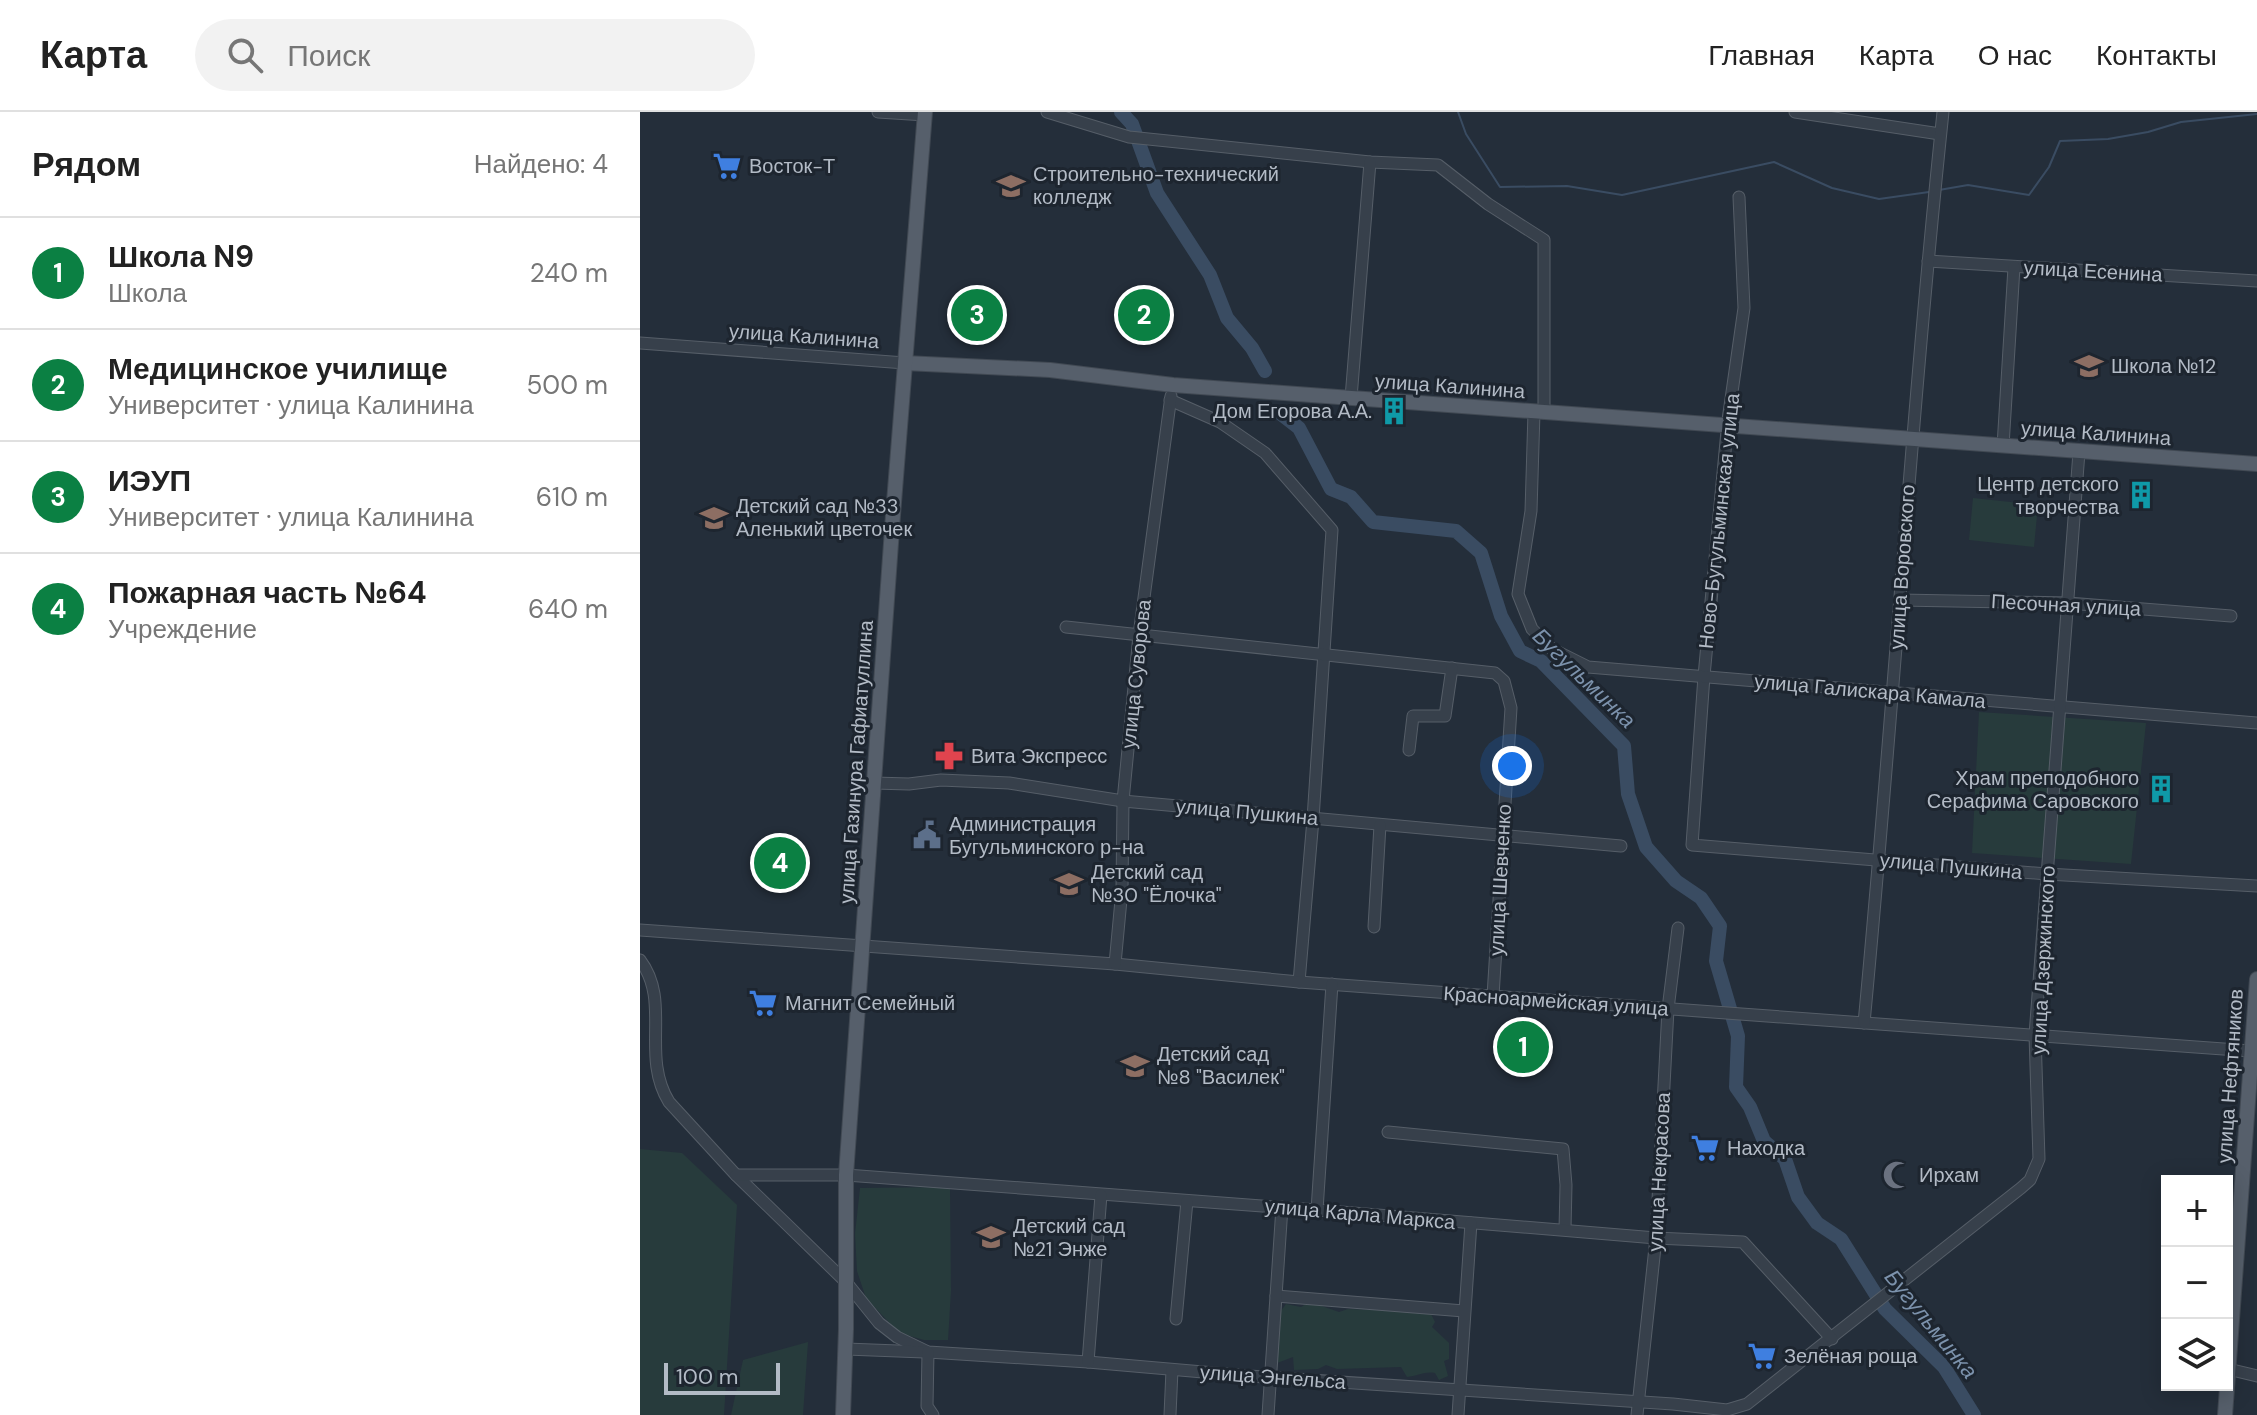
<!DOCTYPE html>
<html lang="ru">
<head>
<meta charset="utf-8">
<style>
	body { margin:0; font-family:"DM Sans",sans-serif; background:#f2f2f2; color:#222 }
	.controls { position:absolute; right:24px; bottom:24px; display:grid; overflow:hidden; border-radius:0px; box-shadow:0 4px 20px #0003 }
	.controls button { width:72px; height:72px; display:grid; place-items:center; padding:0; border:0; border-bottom:2px solid #e0e0e0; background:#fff; color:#222; font:40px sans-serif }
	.scale { position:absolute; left:24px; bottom:20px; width:116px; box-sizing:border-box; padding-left:8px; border:4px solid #b3bbc6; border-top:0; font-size:22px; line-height:28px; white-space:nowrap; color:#b3bbc6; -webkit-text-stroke:6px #1d252f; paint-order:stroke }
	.you { position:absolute; left:872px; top:654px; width:28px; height:28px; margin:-20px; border:6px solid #fff; border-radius:50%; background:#1a73e8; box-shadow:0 0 0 12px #1a73e833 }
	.badge { display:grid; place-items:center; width:52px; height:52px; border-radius:50%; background:#0b8043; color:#fff; font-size:26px; font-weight:700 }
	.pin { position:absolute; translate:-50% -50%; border:4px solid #fff; box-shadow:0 2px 8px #0006 }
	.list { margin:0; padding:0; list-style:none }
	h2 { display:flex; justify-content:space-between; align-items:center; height:104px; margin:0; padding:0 32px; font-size:34px }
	h2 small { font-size:26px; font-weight:400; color:#767676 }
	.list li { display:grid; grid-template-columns:52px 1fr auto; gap:24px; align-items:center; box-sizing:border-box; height:112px; padding:0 32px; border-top:2px solid #e0e0e0 }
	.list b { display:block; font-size:30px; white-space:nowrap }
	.list p { margin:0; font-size:26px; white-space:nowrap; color:#767676 }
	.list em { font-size:26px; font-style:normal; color:#767676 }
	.icon { flex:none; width:44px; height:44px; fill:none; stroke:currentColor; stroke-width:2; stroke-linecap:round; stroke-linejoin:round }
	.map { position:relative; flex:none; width:1617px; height:1303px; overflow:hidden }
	header { display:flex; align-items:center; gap:48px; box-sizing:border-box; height:112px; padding:0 40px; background:#fff; border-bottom:2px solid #e0e0e0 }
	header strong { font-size:38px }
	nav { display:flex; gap:44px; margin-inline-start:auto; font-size:28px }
	.search { width:560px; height:72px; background:#f2f2f2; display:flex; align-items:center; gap:20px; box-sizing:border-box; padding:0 28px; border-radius:44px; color:#767676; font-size:30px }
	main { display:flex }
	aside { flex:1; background:#fff }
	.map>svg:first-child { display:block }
	.green { fill:#273b3c }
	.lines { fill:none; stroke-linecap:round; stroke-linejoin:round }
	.stream { stroke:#3a4c62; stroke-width:2 }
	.river { stroke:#3a4c62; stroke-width:14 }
	.minor-casing { stroke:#565e68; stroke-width:13 }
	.major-casing { stroke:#414953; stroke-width:16 }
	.minor { stroke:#37404b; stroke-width:11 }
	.major { stroke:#565f6b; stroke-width:14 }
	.labels { text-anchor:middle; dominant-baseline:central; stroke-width:6; stroke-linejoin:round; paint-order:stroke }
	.poi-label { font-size:20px; fill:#b3bbc6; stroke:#1d252f; text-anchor:start }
	.street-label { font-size:20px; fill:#b3bbc6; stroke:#1d252f }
	.water-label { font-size:22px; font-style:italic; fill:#7c92ac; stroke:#1d252f }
</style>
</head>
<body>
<header>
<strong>Карта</strong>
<div class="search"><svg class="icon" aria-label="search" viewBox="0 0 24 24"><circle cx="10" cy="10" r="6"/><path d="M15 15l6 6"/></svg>Поиск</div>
<nav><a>Главная</a><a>Карта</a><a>О нас</a><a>Контакты</a></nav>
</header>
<main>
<aside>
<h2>Рядом<small>Найдено: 4</small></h2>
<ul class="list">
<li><span class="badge">1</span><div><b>Школа N9</b><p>Школа</p></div><em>240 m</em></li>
<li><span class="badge">2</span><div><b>Медицинское училище</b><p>Университет · улица Калинина</p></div><em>500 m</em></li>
<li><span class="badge">3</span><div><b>ИЭУП</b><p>Университет · улица Калинина</p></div><em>610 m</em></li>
<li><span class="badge">4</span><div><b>Пожарная часть №64</b><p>Учреждение</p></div><em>640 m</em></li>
</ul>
</aside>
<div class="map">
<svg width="1617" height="1303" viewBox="0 0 1617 1303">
	<rect width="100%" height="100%" fill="#242e3a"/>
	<g class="green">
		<path d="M1333 386 1398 393 1394 435 1329 428Z"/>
		<path d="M1339 600 1506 611 1491 752 1332 741Z"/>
		<path d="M0 1037 42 1041 97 1093 84 1303H0Z"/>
		<path d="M310 1075 311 1179 308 1228H284L259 1221 226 1186 217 1159 215 1122 220 1076Z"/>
		<path d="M670 1190 699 1200 708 1197 790 1200 795 1210 792 1215 809 1231V1247L804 1249 808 1264 799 1268 795 1261C785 1259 777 1264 767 1265L761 1255 697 1257 686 1253 678 1257 654 1258 653 1245 632 1253 640 1219 635 1207 646 1192 661 1195Z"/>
		<path d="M168 1230 163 1303H91L103 1248Z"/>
	</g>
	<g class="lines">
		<g class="stream">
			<path d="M818 0 826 22 860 75 927 74 982 83 1134 50 1192 76 1239 87 1289 80"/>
			<path d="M1299 78 1328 73 1389 83 1409 55 1420 29 1468 27 1508 20 1541 10 1617 2"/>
		</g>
		<g class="river">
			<path d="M481 0 492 12 517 81 570 163 587 206 612 236 625 259"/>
			<path d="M641 302 659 316 691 377 711 385 733 410 816 419 841 441 861 504 880 539 901 549 984 634 988 682 1006 735 1036 769 1061 786 1080 814 1076 849 1098 924 1096 975 1110 995 1124 1029 1145 1047 1158 1085 1177 1111 1201 1127 1245 1197 1304 1255 1334 1303"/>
		</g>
		<defs>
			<g id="minor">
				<path d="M238 0 285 3"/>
				<path d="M407 0 489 25 730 50 798 53 848 92 904 128V301"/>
				<path d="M1155 0 1300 22"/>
				<path d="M1099 85 1104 196 1088 308 1064 564 1052 733 1407 762 1617 774"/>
				<path d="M1288 149 1617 169"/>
				<path d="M0 231 265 251"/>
				<path d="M711 286 730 50"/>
				<path d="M530 288 580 310 625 341 692 418 673 707 659 870"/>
				<path d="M894 300 891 399 878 482 892 517 912 537 948 555 1617 611"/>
				<path d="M1363 334 1374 155"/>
				<path d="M1260 488 1428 491 1591 504"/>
				<path d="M426 515 855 561 864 569 871 596 853 884"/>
				<path d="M769 638 773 604H805L812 556"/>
				<path d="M234 671 269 672 301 668 369 671 483 689 981 734"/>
				<path d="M734 815 740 713"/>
				<path d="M0 818 475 852 659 870 1611 939"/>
				<path d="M0 848C32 890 0 943 29 990L96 1063 206 1170 239 1211 257 1225 288 1240 448 1250 609 1264 1033 1292 1087 1298 1107 1292 1381 1076 1390 1068 1399 1047 1395 923 1439 340"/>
				<path d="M475 852 482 777 483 689 499 523 531 284"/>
				<path d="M1224 911C1253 607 1271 303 1303 0"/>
				<path d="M748 1020 923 1037 926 1073 925 1117"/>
				<path d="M96 1063H206L677 1098 1016 1126 1103 1130 1192 1227"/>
				<path d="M677 1098 692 872"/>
				<path d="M636 1184 824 1199"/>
				<path d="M536 1207 547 1089"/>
				<path d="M206 1237 284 1240"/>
				<path d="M288 1240 287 1294 293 1303"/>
				<path d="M448 1250 461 1083"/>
				<path d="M1588 1257 1617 1264"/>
				<path d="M530 1303 532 1258"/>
				<path d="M628 1303 642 1095"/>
				<path d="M818 1303 831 1111"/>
				<path d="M997 1303 1016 1126 1028 897 1038 816"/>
			</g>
			<g id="major">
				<path d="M265 251 410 258 533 273 1617 352"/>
				<path d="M203 1303 206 1217V1063L253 403 285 0"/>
				<path d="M1585 1303 1617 867"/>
			</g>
		</defs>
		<use href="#minor" class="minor-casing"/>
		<use href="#major" class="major-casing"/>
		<use href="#minor" class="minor"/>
		<use href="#major" class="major"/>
	</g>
	<defs>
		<symbol id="supermarket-bare" viewBox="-9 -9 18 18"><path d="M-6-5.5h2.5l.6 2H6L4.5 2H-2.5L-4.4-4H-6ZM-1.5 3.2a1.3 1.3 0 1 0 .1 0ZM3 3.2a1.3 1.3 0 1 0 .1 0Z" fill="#3f7fe0" stroke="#1d252f" stroke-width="2.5" paint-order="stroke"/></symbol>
		<symbol id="university-bare" viewBox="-9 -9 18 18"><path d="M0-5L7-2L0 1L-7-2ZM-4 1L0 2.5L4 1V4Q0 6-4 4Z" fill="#8d6e63" stroke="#1d252f" stroke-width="2.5" paint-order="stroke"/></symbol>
		<symbol id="school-bare" viewBox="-9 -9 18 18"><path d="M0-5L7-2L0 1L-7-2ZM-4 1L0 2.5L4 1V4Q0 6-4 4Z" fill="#8d6e63" stroke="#1d252f" stroke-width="2.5" paint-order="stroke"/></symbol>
		<symbol id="building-bare" viewBox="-9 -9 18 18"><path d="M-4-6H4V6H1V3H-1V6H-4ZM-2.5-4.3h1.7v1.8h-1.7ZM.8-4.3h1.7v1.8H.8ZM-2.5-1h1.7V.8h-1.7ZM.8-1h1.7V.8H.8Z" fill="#0f9aa8" stroke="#1d252f" stroke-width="2.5" paint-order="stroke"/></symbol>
		<symbol id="pharmacy-bare" viewBox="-9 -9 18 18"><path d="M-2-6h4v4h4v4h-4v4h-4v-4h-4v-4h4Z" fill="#e0444e" stroke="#1d252f" stroke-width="2.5" paint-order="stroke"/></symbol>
		<symbol id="civic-bare" viewBox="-9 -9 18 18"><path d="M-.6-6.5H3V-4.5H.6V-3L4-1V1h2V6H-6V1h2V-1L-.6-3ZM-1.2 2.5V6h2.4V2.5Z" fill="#5c6f8a" stroke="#1d252f" stroke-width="2.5" paint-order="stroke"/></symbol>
		<symbol id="mosque-bare" viewBox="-9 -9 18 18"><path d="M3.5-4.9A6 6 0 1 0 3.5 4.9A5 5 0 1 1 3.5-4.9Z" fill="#6b7280" stroke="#1d252f" stroke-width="2.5" paint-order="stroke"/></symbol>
	</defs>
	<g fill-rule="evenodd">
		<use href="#supermarket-bare" x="67" y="34" width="40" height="40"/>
		<use href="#university-bare" x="351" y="54" width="40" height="40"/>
		<use href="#school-bare" x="1429" y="234" width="40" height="40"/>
		<use href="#building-bare" x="734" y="279" width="40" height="40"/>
		<use href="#building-bare" x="1481" y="363" width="40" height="40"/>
		<use href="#school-bare" x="54" y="386" width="40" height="40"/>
		<use href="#pharmacy-bare" x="289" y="624" width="40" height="40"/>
		<use href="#building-bare" x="1501" y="657" width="40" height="40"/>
		<use href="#civic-bare" x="267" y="703" width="40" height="40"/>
		<use href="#school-bare" x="409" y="752" width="40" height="40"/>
		<use href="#supermarket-bare" x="103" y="871" width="40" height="40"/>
		<use href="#school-bare" x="475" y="934" width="40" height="40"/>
		<use href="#supermarket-bare" x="1045" y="1016" width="40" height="40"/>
		<use href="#mosque-bare" x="1237" y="1043" width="40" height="40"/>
		<use href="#school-bare" x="331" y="1105" width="40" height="40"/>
		<use href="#supermarket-bare" x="1102" y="1224" width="40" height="40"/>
	</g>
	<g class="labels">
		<g class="poi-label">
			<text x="109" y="54">Восток-Т</text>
			<text x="393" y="62">Строительно-технический<tspan x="393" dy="23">колледж</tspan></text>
			<text x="1471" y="254">Школа №12</text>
			<text x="732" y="299" text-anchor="end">Дом Егорова А.А.</text>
			<text x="1479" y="372" text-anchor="end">Центр детского<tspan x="1479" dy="23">творчества</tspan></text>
			<text x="96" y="394">Детский сад №33<tspan x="96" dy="23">Аленький цветочек</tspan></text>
			<text x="331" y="644">Вита Экспресс</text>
			<text x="1499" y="666" text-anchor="end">Храм преподобного<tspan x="1499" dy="23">Серафима Саровского</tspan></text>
			<text x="309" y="712">Администрация<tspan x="309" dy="23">Бугульминского р-на</tspan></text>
			<text x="451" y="760">Детский сад<tspan x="451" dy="23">№30 "Ёлочка"</tspan></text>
			<text x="145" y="891">Магнит Семейный</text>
			<text x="517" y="942">Детский сад<tspan x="517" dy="23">№8 "Василек"</tspan></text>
			<text x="1087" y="1036">Находка</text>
			<text x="1279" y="1063">Ирхам</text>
			<text x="373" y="1114">Детский сад<tspan x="373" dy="23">№21 Энже</tspan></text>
			<text x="1144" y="1244">Зелёная роща</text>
		</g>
		<g class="street-label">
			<text transform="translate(1453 159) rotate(3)">улица Есенина</text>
			<text transform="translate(164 224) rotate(4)">улица Калинина</text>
			<text transform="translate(810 274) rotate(4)">улица Калинина</text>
			<text transform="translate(1456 321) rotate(4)">улица Калинина</text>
			<text transform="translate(1079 409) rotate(-84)">Ново-Бугульминская улица</text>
			<text transform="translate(1262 455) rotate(-86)">улица Воровского</text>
			<text transform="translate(1426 493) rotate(3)">Песочная улица</text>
			<text transform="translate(496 562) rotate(-84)">улица Суворова</text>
			<text transform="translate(1230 579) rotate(5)">улица Галискара Камала</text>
			<text transform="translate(216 650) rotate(-86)">улица Газинура Гафиатуллина</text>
			<text transform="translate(607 700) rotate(5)">улица Пушкина</text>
			<text transform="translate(1311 754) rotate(5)">улица Пушкина</text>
			<text transform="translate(860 768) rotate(-87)">улица Шевченко</text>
			<text transform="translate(1403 848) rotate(-87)">улица Дзержинского</text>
			<text transform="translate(916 889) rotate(4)">Красноармейская улица</text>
			<text transform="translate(1590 964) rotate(-86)">улица Нефтяников</text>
			<text transform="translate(1019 1060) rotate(-87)">улица Некрасова</text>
			<text transform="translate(720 1102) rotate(5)">улица Карла Маркса</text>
			<text transform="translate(633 1265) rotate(4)">улица Энгельса</text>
		</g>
		<g class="water-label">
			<text transform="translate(944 566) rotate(44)">Бугульминка</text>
			<text transform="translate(1291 1212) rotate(51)">Бугульминка</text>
		</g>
	</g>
</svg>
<div class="controls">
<button>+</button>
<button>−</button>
<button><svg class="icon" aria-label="layers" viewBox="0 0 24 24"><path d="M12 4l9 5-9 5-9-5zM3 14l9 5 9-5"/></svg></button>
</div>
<div class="scale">100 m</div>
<div class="you"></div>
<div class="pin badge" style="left:883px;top:935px">1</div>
<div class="pin badge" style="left:504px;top:203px">2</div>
<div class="pin badge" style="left:337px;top:203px">3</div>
<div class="pin badge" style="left:140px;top:751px">4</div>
</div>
</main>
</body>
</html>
